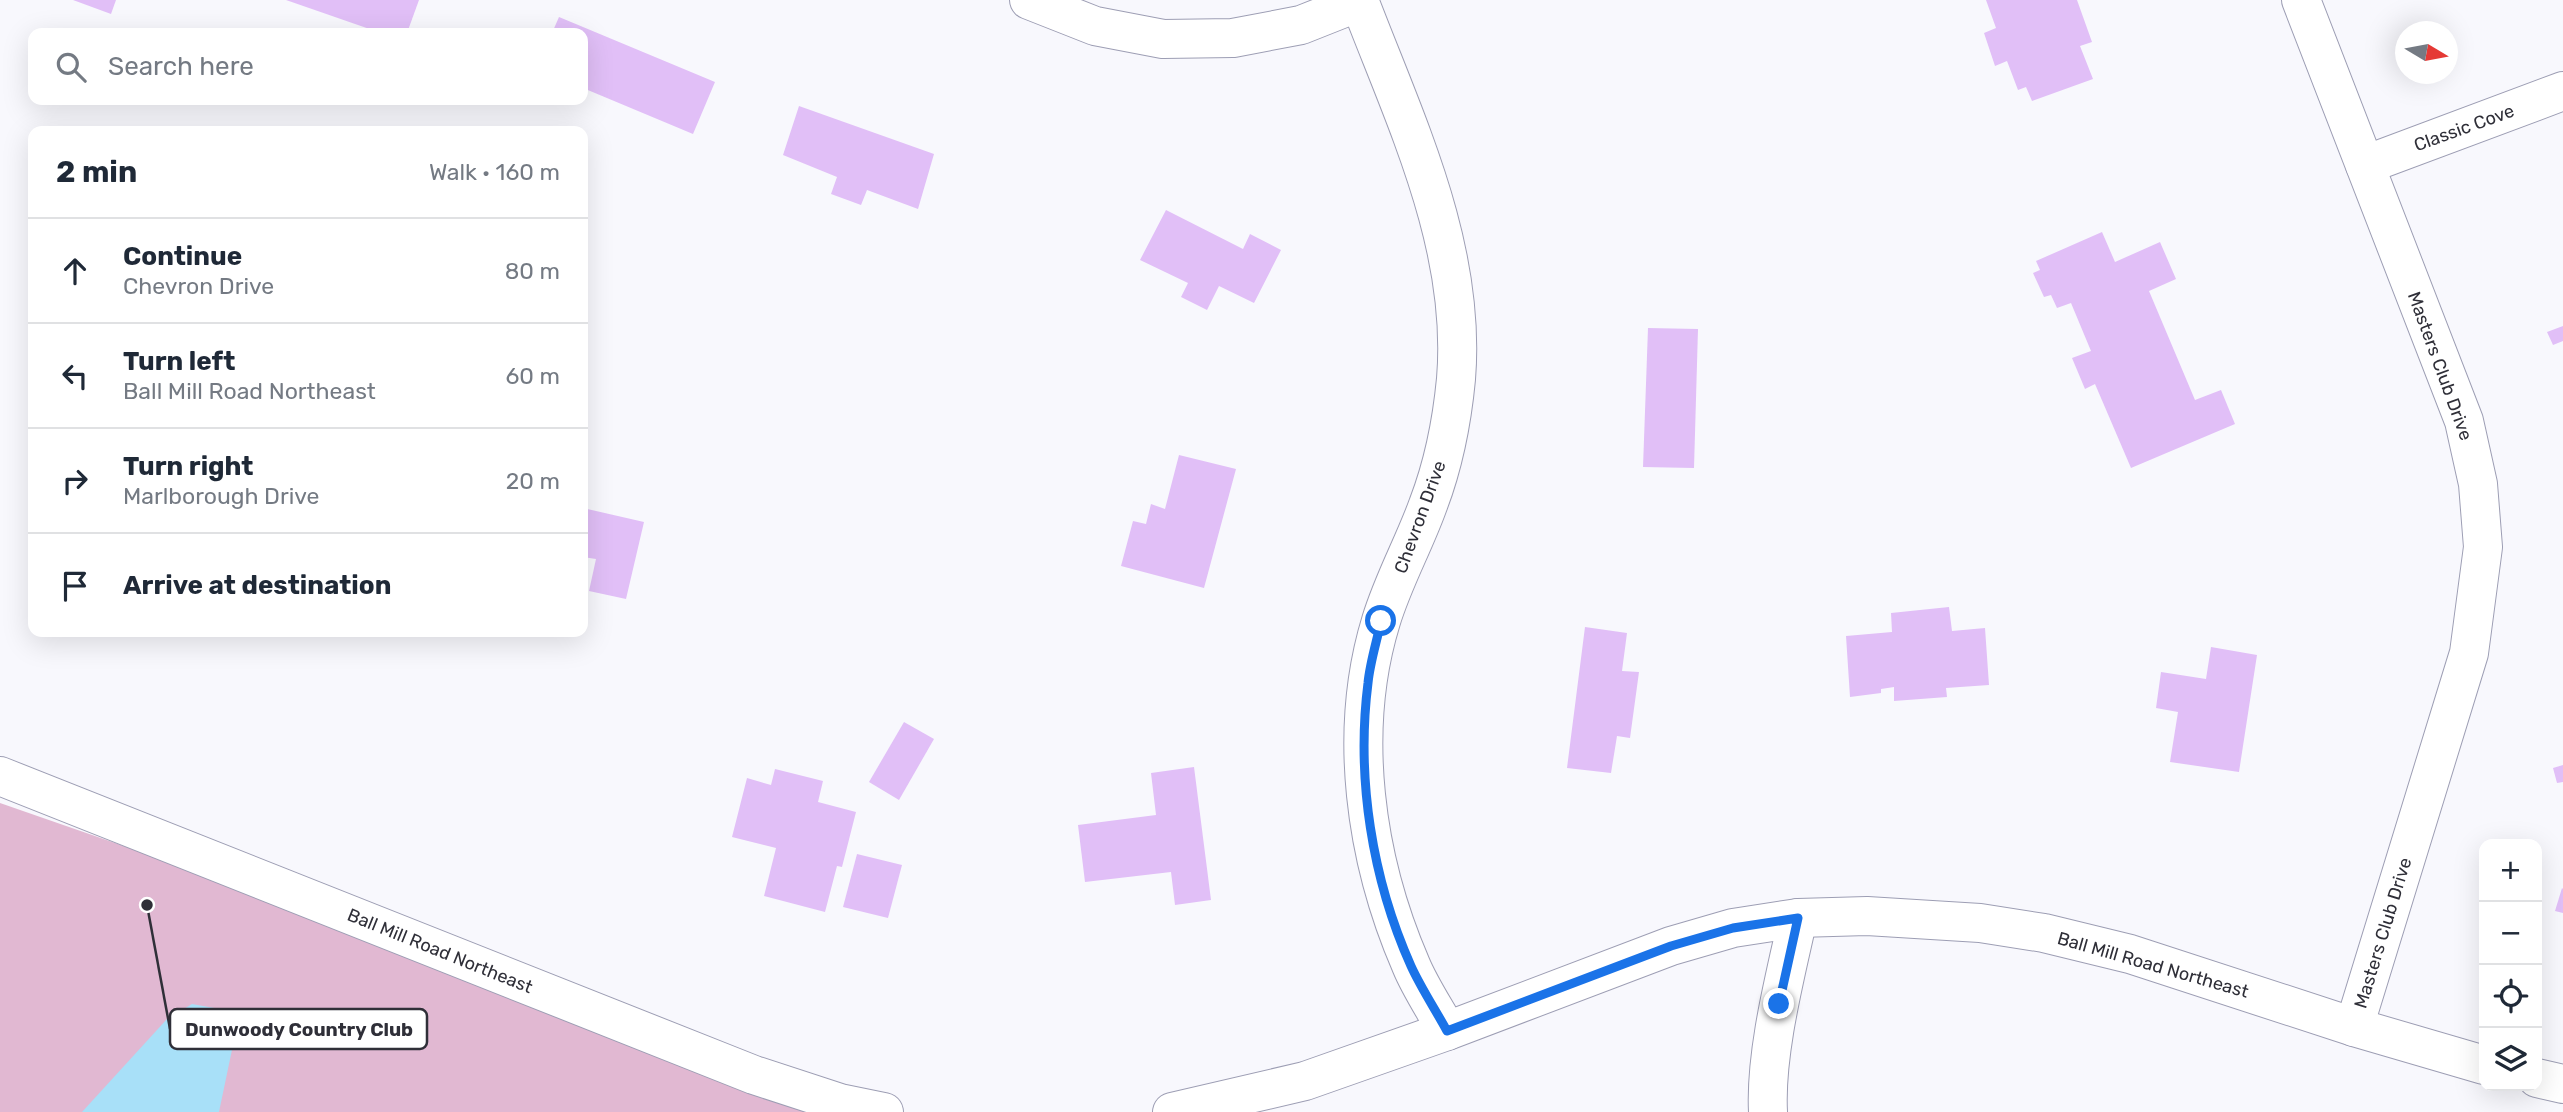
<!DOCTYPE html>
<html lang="en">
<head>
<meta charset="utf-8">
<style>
	body { margin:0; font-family:Rubik,sans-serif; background:#f6f6f7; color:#1f2937 }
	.controls { position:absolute; right:21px; bottom:21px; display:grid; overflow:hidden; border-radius:14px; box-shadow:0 7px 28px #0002 }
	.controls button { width:63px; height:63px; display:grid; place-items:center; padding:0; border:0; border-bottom:2px solid #e0e1e3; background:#fff; color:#1f2937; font:35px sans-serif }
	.compass { position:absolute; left:2395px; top:21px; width:63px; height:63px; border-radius:50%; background:#fff; box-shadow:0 7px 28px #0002; rotate:100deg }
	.stop { position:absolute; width:21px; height:21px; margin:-16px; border:5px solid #1a73e8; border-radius:50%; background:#fff }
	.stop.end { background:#1a73e8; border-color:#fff; box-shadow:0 2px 7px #0008 }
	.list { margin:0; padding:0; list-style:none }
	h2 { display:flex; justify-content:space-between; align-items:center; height:91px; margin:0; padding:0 28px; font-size:30px }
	h2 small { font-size:23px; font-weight:400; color:#747a83 }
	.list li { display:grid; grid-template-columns:46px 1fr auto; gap:21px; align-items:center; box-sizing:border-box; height:105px; padding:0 28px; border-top:2px solid #e0e1e3 }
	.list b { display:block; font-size:26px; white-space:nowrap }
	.list p { margin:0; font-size:23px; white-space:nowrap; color:#747a83 }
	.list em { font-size:23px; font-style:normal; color:#747a83 }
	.icon { flex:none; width:38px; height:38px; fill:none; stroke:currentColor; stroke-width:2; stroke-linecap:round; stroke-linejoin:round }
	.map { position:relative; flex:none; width:2563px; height:1112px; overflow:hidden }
	.search { position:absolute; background:#fff; box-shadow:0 7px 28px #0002; left:28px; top:28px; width:560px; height:77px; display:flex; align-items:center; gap:18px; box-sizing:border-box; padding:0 24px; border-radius:14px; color:#747a83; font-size:26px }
	.panel { position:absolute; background:#fff; box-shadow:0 7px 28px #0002; left:28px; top:126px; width:560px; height:511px; border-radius:14px }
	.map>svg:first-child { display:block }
	.green { fill:#e1b8d2 }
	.water { fill:#a8e0f8 }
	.building { fill:#e1bff7 }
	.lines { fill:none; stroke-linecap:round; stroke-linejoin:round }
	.minor-casing { stroke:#9d9eb4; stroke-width:40 }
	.minor { stroke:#fff; stroke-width:38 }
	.route { stroke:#1a73e8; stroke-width:9 }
	.labels { text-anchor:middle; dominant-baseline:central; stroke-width:6; stroke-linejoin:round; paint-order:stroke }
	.street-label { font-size:18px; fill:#2f2f38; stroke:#fff }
	.leader { fill:none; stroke:#2f2f38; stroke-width:2.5 }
	.callout-dot { fill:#2f2f38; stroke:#fff; stroke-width:2.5 }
	.callout { fill:#fff; stroke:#2f2f38; stroke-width:2.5 }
	.callout-label { font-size:19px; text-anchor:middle; font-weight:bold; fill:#2f2f38 }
</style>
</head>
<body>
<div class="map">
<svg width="2563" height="1112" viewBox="0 0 2563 1112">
	<rect width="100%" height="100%" fill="#f8f8fd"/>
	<path class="green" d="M0 803 889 1112H0Z"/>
	<path class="water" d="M192 1004 220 1009 233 1045 219 1112H82L167 1019Z"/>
	<g class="building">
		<path d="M73 0H116L111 14Z"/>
		<path d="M286 0H419L407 33H381Z"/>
		<path d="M1986 0H2077L2092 42 2080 46 2093 79 2032 101 2026 87 2018 90 2007 61 1995 66 1984 33 1996 28Z"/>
		<path d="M559 17 715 82 693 134 583 88V33H552Z"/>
		<path d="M799 106 934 154 918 209 867 190 861 205 831 194 837 177 783 155Z"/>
		<path d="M1166 210 1243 249 1250 234 1281 250 1254 303 1219 286 1207 310 1181 297 1188 283 1140 260Z"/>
		<path d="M2102 232 2115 262 2160 242 2176 279 2149 291 2195 400 2221 390 2235 424 2131 468 2095 384 2085 389 2072 358 2091 351 2071 303 2057 308 2051 295 2044 297 2033 273 2040 270 2036 261Z"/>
		<path d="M2563 326V341L2553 345 2547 332Z"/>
		<path d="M1648 328 1698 329 1694 468 1643 467Z"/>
		<path d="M1179 455 1236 469 1204 588 1121 566 1133 521 1146 524 1151 504 1165 509Z"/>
		<path d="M583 508 644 522 626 599 589 591 596 559 583 557Z"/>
		<path d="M1949 607 1952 631 1985 628 1989 685 1946 688 1947 697 1894 701V687L1881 689V693L1850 697 1846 636 1892 632 1891 613Z"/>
		<path d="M1585 627 1627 633 1622 671 1639 672 1630 738 1617 736 1611 773 1567 768Z"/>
		<path d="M2211 647 2257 655 2239 772 2170 762 2178 712 2156 708 2161 672 2206 679Z"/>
		<path d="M904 722 934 739 899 800 869 782Z"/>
		<path d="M2563 765V782L2557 783 2553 768Z"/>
		<path d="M1194 767 1211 900 1175 905 1171 872 1085 882 1078 825 1156 815 1151 773Z"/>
		<path d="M775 769 823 781 818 802 856 812 842 867 837 866 825 912 764 896 776 848 732 837 747 778 771 785Z"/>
		<path d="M857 854 902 865 888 918 843 907Z"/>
		<path d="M2562 888 2563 889V913L2555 911Z"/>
	</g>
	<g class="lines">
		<defs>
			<g id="minor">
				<path d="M1029 0 1095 26 1163 39 1233 38 1301 25 1359 2"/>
				<path d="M1359 0C1405 121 1467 246 1456 379 1452 421 1443 466 1428 505 1414 544 1393 581 1381 621 1347 732 1365 859 1411 965 1420 987 1435 1009 1447 1031"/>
				<path d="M2301 0 2464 421 2478 484 2483 547 2469 653 2354 1027"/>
				<path d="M2365 165 2563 91"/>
				<path d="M0 776 754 1075 840 1103 884 1112"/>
				<path d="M2537 1078 2563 1084"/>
				<path d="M1172 1112 1305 1081 1447 1031 1671 946 1733 928 1798 918 1867 916 1980 923 2044 933 2130 954 2354 1027 2484 1065"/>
				<path d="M1768 1112C1765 1053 1785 977 1798 918"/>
			</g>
		</defs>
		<use href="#minor" class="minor-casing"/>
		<use href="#minor" class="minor"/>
	</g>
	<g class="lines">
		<path class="route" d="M1381 621C1377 641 1370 662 1368 683 1356 778 1372 879 1411 966 1421 988 1435 1009 1447 1031L1671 946 1733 928 1798 918 1779 1004"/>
	</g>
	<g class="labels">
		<g class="street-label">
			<text transform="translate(2464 128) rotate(-20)">Classic Cove</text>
			<text transform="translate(2440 366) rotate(70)">Masters Club Drive</text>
			<text transform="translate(1420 517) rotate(-70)">Chevron Drive</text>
			<text transform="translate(2383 933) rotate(-73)">Masters Club Drive</text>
			<text transform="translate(440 951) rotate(22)">Ball Mill Road Northeast</text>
			<text transform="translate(2153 965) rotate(16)">Ball Mill Road Northeast</text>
		</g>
	</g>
	<path class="leader" d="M147 905L170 1029"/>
	<circle class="callout-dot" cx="147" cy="905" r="7"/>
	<rect class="callout" x="170" y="1009" width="257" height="40" rx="7"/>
	<g class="callout-label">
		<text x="299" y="1036">Dunwoody Country Club</text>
	</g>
</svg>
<div class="controls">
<button>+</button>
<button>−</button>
<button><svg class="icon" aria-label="locate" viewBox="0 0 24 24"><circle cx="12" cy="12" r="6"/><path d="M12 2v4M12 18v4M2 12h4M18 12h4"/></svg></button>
<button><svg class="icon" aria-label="layers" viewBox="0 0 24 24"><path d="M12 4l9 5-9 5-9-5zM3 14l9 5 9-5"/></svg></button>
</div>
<svg class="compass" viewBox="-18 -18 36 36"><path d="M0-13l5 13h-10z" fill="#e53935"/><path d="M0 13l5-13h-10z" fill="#747a83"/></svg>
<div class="stop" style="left:1381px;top:621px"></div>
<div class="stop end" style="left:1779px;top:1004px"></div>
<div class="search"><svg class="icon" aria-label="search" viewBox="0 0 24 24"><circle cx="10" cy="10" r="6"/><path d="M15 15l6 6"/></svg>Search here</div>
<section class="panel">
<h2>2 min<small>Walk · 160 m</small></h2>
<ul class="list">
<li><svg class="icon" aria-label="ahead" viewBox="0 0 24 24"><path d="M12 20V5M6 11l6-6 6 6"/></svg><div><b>Continue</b><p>Chevron Drive</p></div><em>80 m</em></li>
<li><svg class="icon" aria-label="left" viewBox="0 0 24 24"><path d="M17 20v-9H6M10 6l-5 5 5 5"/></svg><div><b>Turn left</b><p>Ball Mill Road Northeast</p></div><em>60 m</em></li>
<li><svg class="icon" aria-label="right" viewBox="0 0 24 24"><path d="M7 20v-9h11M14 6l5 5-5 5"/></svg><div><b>Turn right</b><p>Marlborough Drive</p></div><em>20 m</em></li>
<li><svg class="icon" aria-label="arrive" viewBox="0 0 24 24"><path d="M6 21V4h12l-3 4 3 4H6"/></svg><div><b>Arrive at destination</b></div></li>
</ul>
</section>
</div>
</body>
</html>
